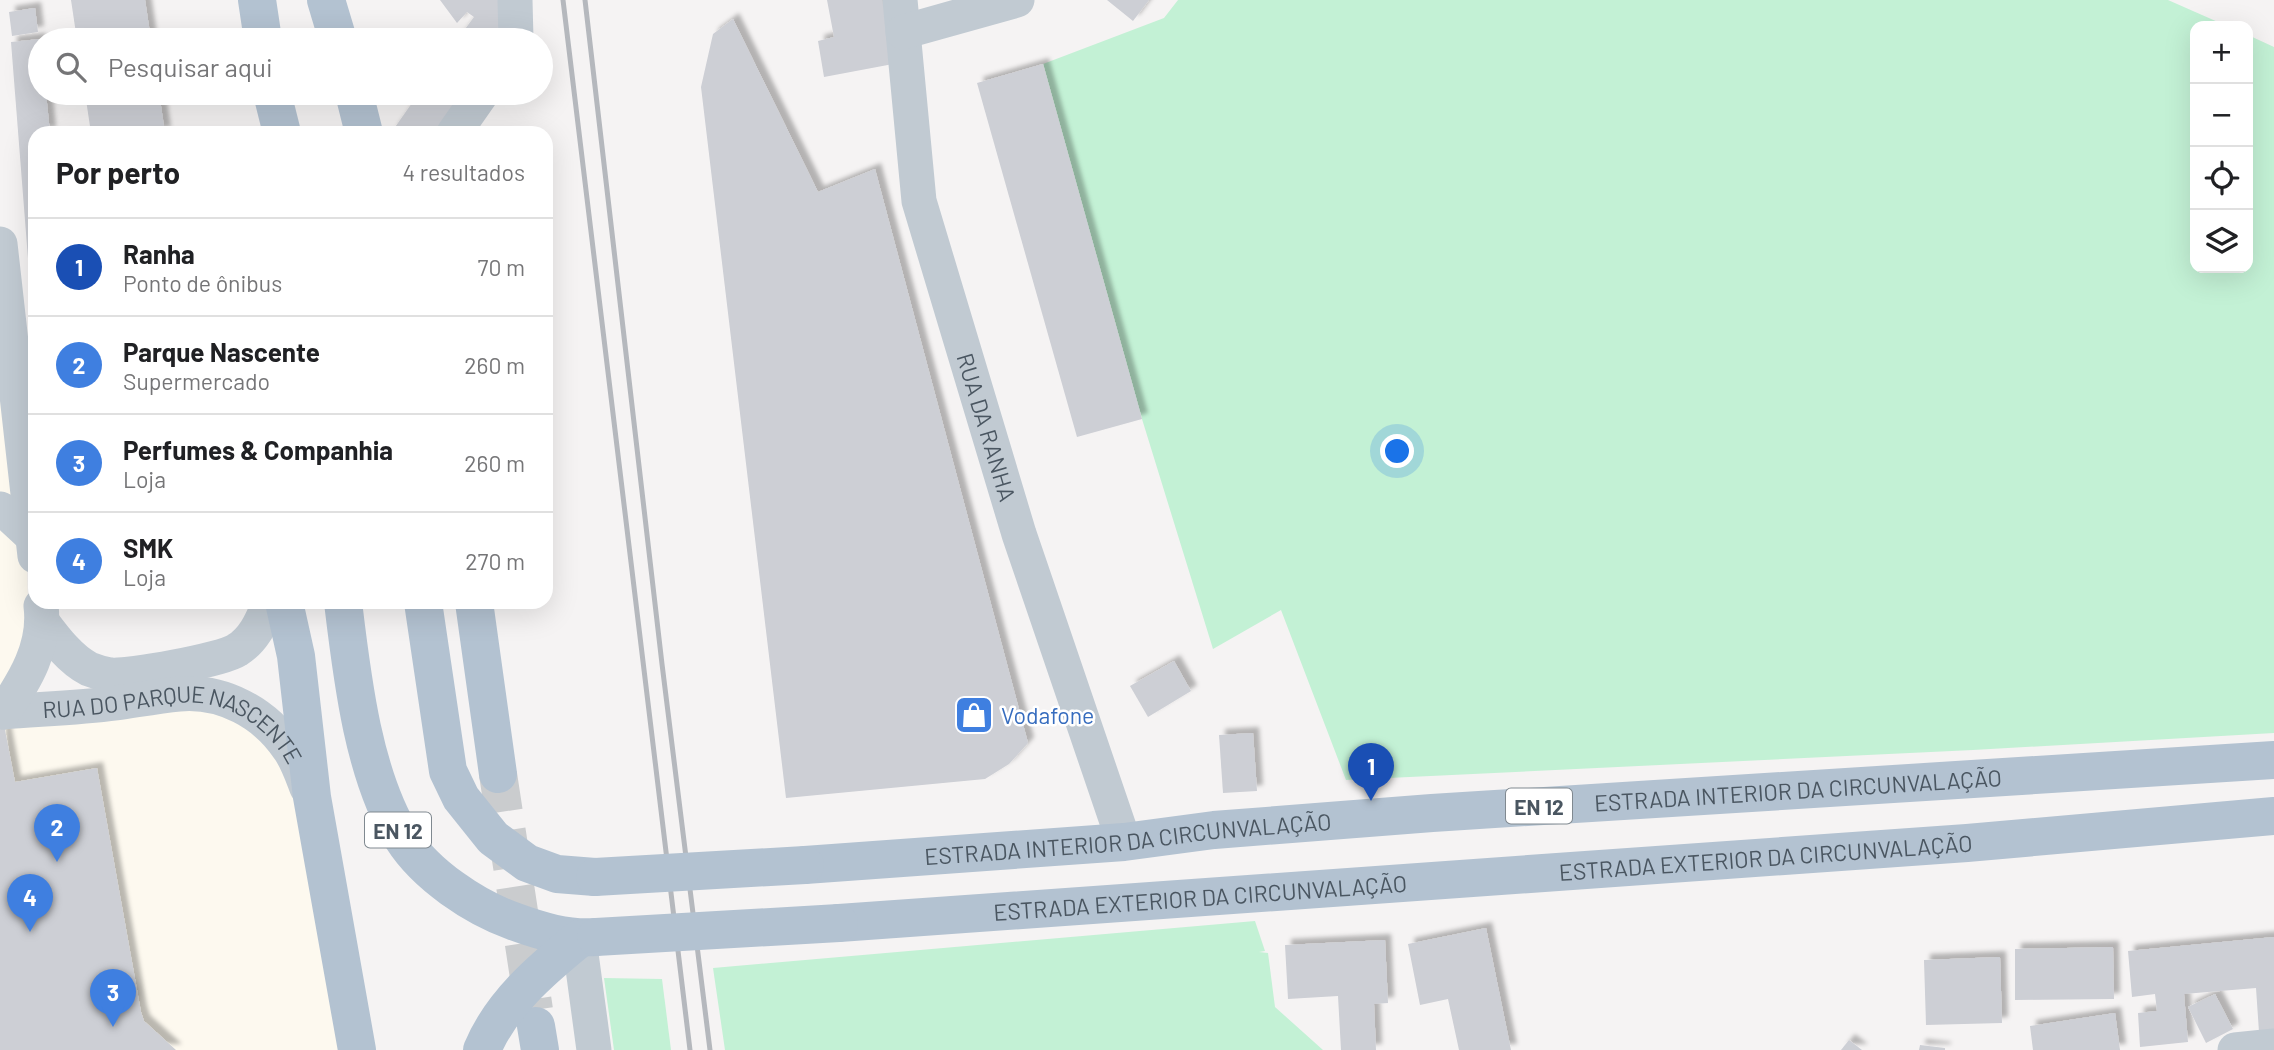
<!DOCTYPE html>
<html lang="pt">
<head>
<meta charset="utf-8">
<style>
	body { margin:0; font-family:Barlow,sans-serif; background:#f6f6f6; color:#202124 }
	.controls { position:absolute; right:21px; top:21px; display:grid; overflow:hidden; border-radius:14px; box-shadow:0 7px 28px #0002 }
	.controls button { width:63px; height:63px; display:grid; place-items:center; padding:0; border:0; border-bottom:2px solid #e0e0e0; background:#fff; color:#202124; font:35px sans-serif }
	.you { position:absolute; left:1398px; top:452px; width:24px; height:24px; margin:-18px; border:5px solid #fff; border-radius:50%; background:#1a73e8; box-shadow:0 0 0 10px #1a73e833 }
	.badge { display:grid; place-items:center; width:46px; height:46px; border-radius:50%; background:#7c3aed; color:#fff; font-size:23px; font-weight:700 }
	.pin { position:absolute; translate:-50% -58px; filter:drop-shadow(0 2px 4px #0008) }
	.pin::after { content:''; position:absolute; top:37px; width:24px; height:21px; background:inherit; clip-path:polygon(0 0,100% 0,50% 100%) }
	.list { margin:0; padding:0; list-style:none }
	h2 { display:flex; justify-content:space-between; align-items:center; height:91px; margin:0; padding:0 28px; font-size:30px }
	h2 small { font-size:23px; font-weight:400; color:#757577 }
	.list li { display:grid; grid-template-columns:46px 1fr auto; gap:21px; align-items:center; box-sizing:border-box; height:98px; padding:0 28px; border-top:2px solid #e0e0e0 }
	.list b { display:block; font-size:26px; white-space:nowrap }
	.list p { margin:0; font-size:23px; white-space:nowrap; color:#757577 }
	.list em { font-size:23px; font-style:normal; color:#757577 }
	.icon { flex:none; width:38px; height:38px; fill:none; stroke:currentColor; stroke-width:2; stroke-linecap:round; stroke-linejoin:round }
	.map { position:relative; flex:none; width:2274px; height:1050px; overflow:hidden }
	.search { position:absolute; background:#fff; box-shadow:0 7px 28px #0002; left:28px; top:28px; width:525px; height:77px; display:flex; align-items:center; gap:18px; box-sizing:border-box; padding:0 24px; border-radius:38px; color:#757577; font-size:26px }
	.panel { position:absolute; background:#fff; box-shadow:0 7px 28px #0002; left:28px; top:126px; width:525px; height:483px; border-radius:21px }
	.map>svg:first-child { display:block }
	.commercial { fill:#fdf9ef }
	.green { fill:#c3f1d5 }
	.building { fill:#cdcfd5; filter:url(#shadow) }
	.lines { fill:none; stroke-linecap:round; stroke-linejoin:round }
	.major-tunnel { stroke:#caccce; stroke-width:38; stroke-dasharray:38 19; stroke-linecap:butt }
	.minor { stroke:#c1cad2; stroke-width:35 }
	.major { stroke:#b3c2d1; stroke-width:38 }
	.rail { stroke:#b5b8bd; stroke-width:5 }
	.major-bridge { stroke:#b3c2d1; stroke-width:38 }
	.labels { text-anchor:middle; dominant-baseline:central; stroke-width:5; stroke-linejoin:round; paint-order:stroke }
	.shield { fill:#fff; stroke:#808990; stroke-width:2 }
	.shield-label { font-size:21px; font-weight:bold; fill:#4a5661 }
	.street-label { font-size:23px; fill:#4a5661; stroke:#fff }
	.shop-label { font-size:23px; fill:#366cbe; stroke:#fff; text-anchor:start }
</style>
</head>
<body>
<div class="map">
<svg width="2274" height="1050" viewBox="0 0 2274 1050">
	<defs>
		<filter id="shadow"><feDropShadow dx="6" dy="-6" stdDeviation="2" flood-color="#0004"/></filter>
	</defs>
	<rect width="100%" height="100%" fill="#f5f3f3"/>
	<path class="commercial" d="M0 348 26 521 29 654 10 692 198 699 283 748 350 1050H0Z"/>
	<g class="green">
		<path d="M1178 0H2168L2227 26H2195V268H2248V35L2274 47V733L1973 750 1346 780 1281 610 1213 649 1142 419 1043 64 1164 18Z"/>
		<path d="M1255 921 1265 951 1259 952 1268 953 1275 1007 1323 1050H725L713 968Z"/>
		<path d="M604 978 662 979 671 1050H614Z"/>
	</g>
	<g class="building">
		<path d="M71 0H145L151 40H77Z"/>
		<path d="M440 0H503L501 40H457L474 17 467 12 457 23Z"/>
		<path d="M827 0H882L893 64 824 77 818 41 834 37Z"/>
		<path d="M1107 0H1149L1133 21Z"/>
		<path d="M35 8 38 32 12 36 9 12Z"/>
		<path d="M733 19 818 192 875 169 1028 743 1009 764 985 779 786 798 701 87 713 34Z"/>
		<path d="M40 39V93H46L50 133H35V283L30 284 11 42Z"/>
		<path d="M1043 64 1142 419 1077 437 977 83Z"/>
		<path d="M85 93H159L165 133H91Z"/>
		<path d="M419 93H470L440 133H391Z"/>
		<path d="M1174 661 1191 691 1148 717 1130 686Z"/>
		<path d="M0 704 15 782 97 768 141 1012 144 1021 176 1050H0Z"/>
		<path d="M1253 733 1257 791 1223 793 1219 735Z"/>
		<path d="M1486 928 1511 1050H1459L1448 999 1420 1005 1408 944Z"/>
		<path d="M2274 937V1031L2259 1032 2256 988 2184 994 2188 1042 2140 1047 2138 1013 2157 1011 2155 994 2132 997 2128 951Z"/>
		<path d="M1385 940 1388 1003 1374 1004 1376 1050H1341L1338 996 1288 999 1285 945Z"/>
		<path d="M2113 947 2114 999 2015 1000V949Z"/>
		<path d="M2000 957 2002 1023 1926 1025 1924 960Z"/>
		<path d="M2215 994 2233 1029 2206 1043 2188 1007Z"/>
		<path d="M2115 1013 2120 1050H2033L2030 1026Z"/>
		<path d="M1849 1040 1862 1050H1841Z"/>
		<path d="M1920 1045 1945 1048V1050H1919Z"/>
	</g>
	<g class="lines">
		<path class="major-tunnel" d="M498 774 534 1010"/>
		<g class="minor">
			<path d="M515 0 516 40"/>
			<path id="s1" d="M900 0 919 201 1019 534 1124 842"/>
			<path d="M903 32 1017 0"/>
			<path d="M454 133 482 93"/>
			<path d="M0 244 35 556"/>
			<path d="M0 509 6 512 33 537"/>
			<path d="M43 623C55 639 70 659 89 669 94 671 104 674 110 675 128 677 222 660 237 650 255 639 262 620 270 602"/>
			<path id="s2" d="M3 712C40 709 78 708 116 703 137 700 158 696 179 694 223 690 265 713 289 749 297 760 302 775 307 788"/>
			<path d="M3 712C25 681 46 646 41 606"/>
			<path d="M579 939 594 1050"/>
			<path d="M2235 1050 2274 1046"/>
		</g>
		<g class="major">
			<path d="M257 0 263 40"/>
			<path d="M326 0 338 40"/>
			<path d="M272 93 282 133"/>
			<path d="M354 93 364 133"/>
			<path d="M284 602 296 656 312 797 357 1050"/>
			<path d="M343 602C352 677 363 775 403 839 426 875 474 907 513 921 540 931 567 939 596 937"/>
			<path d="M423 602 448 771 461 798 493 838 527 863 557 874 595 877"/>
			<path d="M474 602 498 774"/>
			<path id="s3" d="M805 865 1124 842 1214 830 1432 813 2274 760"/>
			<path id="s4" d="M839 923 1967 843 2274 816"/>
			<path d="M536 1026 540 1050"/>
			<path d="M482 1050C501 1004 541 970 579 939"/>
		</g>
		<g class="rail">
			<path d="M563 0 690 1050"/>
			<path d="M585 0 662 664 710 1050"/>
		</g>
		<g class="major-bridge">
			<path d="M595 877 805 865"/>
			<path d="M596 937 839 923"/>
		</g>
	</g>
	<defs>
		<symbol id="shop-square" viewBox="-11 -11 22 22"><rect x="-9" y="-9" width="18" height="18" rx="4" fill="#3f7fe0" stroke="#fff"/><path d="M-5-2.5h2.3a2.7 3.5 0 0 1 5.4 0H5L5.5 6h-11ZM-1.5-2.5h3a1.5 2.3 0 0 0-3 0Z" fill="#fff"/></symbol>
	</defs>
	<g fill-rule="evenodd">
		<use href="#shop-square" x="952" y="693" width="44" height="44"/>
	</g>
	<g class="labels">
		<g class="shield">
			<rect x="1506" y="788.5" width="66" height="35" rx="5"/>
			<rect x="365" y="812.5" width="66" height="35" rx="5"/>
		</g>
		<g class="shield-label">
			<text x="1539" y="806">EN 12</text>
			<text x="398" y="830">EN 12</text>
		</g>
		<g class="street-label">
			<text stroke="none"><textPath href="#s1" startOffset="438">RUA DA RANHA</textPath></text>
			<text stroke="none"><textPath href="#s2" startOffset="180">RUA DO PARQUE NASCENTE</textPath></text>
			<text stroke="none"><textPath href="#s3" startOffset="996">ESTRADA INTERIOR DA CIRCUNVALAÇÃO</textPath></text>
			<text stroke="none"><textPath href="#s3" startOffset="324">ESTRADA INTERIOR DA CIRCUNVALAÇÃO</textPath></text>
			<text stroke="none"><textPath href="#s4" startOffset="929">ESTRADA EXTERIOR DA CIRCUNVALAÇÃO</textPath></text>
			<text stroke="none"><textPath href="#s4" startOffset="362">ESTRADA EXTERIOR DA CIRCUNVALAÇÃO</textPath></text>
		</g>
		<g class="shop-label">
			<text x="1001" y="715">Vodafone</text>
		</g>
	</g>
</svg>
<div class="controls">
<button>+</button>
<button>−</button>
<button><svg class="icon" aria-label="locate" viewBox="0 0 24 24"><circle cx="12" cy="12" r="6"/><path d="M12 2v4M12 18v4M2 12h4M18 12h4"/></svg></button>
<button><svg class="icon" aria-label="layers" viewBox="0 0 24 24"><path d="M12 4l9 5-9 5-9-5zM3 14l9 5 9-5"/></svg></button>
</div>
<div class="you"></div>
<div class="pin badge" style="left:1371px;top:801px;background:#1a4fb4">1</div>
<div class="pin badge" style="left:57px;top:862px;background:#3f7fe0">2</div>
<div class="pin badge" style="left:113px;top:1027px;background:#3f7fe0">3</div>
<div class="pin badge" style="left:30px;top:932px;background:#3f7fe0">4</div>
<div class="search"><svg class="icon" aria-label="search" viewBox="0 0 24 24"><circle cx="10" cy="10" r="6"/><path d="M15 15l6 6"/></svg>Pesquisar aqui</div>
<section class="panel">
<h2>Por perto<small>4 resultados</small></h2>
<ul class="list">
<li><span class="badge" style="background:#1a4fb4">1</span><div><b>Ranha</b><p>Ponto de ônibus</p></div><em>70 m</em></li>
<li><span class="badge" style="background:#3f7fe0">2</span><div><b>Parque Nascente</b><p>Supermercado</p></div><em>260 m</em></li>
<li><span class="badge" style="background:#3f7fe0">3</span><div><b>Perfumes &amp; Companhia</b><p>Loja</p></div><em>260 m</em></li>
<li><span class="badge" style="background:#3f7fe0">4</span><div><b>SMK</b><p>Loja</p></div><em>270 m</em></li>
</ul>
</section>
</div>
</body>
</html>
